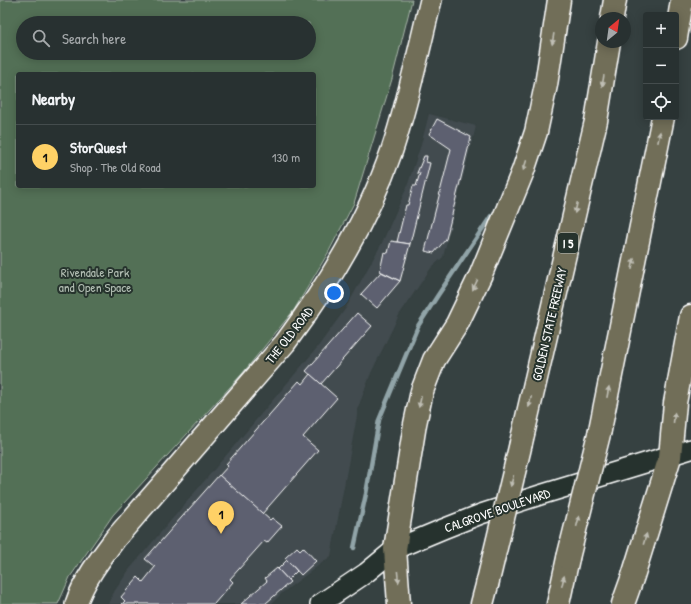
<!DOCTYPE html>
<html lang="en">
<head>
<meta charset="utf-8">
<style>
	body { margin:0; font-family:"Patrick Hand",sans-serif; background:#343d3d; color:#f1f3f6 }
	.controls { position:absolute; right:12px; top:12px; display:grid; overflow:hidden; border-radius:4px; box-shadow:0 2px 10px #0003 }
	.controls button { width:36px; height:36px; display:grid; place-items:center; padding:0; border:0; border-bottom:1px solid #444c4d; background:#283131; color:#f1f3f6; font:20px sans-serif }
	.compass { position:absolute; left:595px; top:12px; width:36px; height:36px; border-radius:50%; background:#283131; box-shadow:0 2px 10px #0003; rotate:29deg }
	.you { position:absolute; left:334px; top:293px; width:14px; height:14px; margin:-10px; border:3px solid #fff; border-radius:50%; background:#1a73e8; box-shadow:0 0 0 6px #1a73e833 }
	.badge { display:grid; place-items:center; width:26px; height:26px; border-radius:50%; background:#ffd166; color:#111; font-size:13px; font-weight:700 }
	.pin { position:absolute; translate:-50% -33px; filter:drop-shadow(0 1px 2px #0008) }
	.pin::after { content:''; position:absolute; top:21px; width:14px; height:12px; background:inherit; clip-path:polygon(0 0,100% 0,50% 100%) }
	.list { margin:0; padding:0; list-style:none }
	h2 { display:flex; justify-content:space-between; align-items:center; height:52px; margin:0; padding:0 16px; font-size:17px }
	h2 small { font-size:13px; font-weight:400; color:#a5a9ab }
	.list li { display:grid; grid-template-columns:26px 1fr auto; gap:12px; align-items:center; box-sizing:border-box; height:64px; padding:0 16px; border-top:1px solid #444c4d }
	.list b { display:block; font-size:15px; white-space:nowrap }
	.list p { margin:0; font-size:13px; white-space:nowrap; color:#a5a9ab }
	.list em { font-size:13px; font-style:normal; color:#a5a9ab }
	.icon { flex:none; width:22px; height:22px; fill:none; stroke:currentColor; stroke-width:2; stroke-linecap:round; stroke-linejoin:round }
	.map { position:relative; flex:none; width:691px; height:604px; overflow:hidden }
	.search { position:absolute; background:#283131; box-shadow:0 2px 10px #0003; left:16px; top:16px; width:300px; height:44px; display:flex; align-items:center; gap:10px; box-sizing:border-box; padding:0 14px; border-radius:22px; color:#a5a9ab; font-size:15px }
	.panel { position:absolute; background:#283131; box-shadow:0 2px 10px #0003; left:16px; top:72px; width:300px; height:116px; border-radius:4px }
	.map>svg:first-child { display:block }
	.built { fill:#424b4f }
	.green { fill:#536f56; stroke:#a9b7aa; fill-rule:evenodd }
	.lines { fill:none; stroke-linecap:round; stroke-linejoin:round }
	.stream { stroke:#91a4a8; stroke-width:4.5 }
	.building { fill:#5d616f; stroke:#fff }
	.secondary-casing { stroke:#fff; stroke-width:22 }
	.primary-casing { stroke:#fff; stroke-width:24 }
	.highway-casing { stroke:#fff; stroke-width:25 }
	.secondary { stroke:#26332d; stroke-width:19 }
	.primary { stroke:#716e59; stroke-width:21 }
	.highway { stroke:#716e59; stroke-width:22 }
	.highway-bridge-casing { stroke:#fff; stroke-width:25; stroke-linecap:butt }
	.highway-bridge { stroke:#716e59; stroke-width:22 }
	.oneway { fill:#bfbeb4 }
	.labels { text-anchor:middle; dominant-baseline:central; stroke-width:4; stroke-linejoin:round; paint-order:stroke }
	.shield { fill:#26332d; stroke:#bec2c0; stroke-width:1 }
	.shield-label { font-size:12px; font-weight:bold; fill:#fff }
	.park-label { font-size:13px; fill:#b2beb3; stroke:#26332d }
	.street-label { font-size:13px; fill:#fff; stroke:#26332d }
</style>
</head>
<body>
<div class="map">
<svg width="691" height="604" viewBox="0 0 691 604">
	<rect width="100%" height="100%" fill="#364141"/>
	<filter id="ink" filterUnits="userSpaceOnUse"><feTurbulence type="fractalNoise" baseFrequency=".025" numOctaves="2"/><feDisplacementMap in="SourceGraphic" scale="8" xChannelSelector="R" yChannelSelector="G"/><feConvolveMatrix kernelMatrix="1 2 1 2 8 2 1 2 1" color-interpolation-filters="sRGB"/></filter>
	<g filter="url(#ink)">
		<path class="built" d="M429 114 476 126 443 257 431 268 399 315 371 373 359 405 331 556 282 593 271 604H108L114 592 129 570 317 348 346 308 382 243 407 187 421 145Z"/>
		<path class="green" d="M0 0H412L392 79 354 203 328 253 294 310 242 374 113 515 70 577 58 604H0ZM23 23H309V53H23ZM18 74H314V186H18Z"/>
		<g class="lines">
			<path class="stream" d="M354 548 366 494 379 420 418 326 438 295 491 216"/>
		</g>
		<g class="building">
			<path d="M437 119 471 137 446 239 434 253 425 251 451 149 429 134Z"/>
			<path d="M424 156H427L426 162 430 163 410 244 397 242 406 205H408L413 186H416L420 173H417Z"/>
			<path d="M391 241 410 244 400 281 380 271 384 252 388 253Z"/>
			<path d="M381 272 400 281 377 308 361 294Z"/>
			<path d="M357 313 372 326 321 384 306 371Z"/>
			<path d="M310 374 337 398 303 437 318 450 262 514 219 476 228 466 226 464 299 381 302 384Z"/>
			<path d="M219 475 270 520 272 518 282 526 267 543 264 541 230 579 233 582 214 604H122L125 601 121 597 138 577 143 582 155 567 145 559Z"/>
			<path d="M297 547 300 550 303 547 316 561 301 575 285 558Z"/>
			<path d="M287 560 297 571 288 580 278 569Z"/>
			<path d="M277 568 290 582 265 604H241L267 581 265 578Z"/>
		</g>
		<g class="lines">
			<defs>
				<path id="secondary" d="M320 604 366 573 395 549 443 529 481 514 540 495 691 449"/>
				<path id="primary" d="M76 604C84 580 100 559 115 539L285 343C329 284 368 220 392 150 408 102 419 49 431 0"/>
				<g id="highway">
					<path d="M612 18 615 0"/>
					<path d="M676 38 682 0"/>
					<path d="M600 430 663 117"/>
					<path d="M521 443 596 121 609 42"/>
					<path d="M399 604 395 549 415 424 422 391 434 360 457 324 481 274 523 171 536 132 546 85 559 0"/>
					<path d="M482 604 487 585"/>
					<path d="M558 604 568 558"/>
					<path d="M623 604 633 576 670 457 675 403 691 316"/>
				</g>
			</defs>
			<use href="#secondary" class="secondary-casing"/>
			<use href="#primary" class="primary-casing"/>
			<use href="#highway" class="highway-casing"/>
			<use href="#secondary" class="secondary"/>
			<use href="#primary" class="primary"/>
			<use href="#highway" class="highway"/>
			<defs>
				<g id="highway-bridge">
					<path d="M568 558 600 430"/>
					<path d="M487 585 521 443"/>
				</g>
			</defs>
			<use href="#highway-bridge" class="highway-bridge-casing"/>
			<use href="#highway-bridge" class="highway-bridge"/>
		</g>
		<defs><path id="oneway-solid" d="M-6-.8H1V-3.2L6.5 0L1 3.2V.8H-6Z"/></defs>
		<g class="oneway">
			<use href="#oneway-solid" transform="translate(553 39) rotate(99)"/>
			<use href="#oneway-solid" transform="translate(603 81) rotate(99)"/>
			<use href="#oneway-solid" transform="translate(659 137) rotate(-79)"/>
			<use href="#oneway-solid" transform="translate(525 165) rotate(109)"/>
			<use href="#oneway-solid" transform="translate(576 208) rotate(103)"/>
			<use href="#oneway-solid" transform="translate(633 264) rotate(-79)"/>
			<use href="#oneway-solid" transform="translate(475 285) rotate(116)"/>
			<use href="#oneway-solid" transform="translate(608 392) rotate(-79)"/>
			<use href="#oneway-solid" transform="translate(420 402) rotate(102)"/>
			<use href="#oneway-solid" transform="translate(530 402) rotate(103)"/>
			<use href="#oneway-solid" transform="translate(674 418) rotate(-84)"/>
			<use href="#oneway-solid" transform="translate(512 481) rotate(104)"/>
			<use href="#oneway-solid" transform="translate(578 521) rotate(-76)"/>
			<use href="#oneway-solid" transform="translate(645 539) rotate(-73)"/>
			<use href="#oneway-solid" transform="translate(398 577) rotate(84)"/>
			<use href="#oneway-solid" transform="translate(563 581) rotate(-77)"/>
		</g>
	</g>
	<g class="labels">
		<rect class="shield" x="558" y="233" width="20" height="20" rx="3"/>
		<g class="shield-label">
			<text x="568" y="243">I 5</text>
		</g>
		<g class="park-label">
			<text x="95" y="272">Rivendale Park<tspan x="95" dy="15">and Open Space</tspan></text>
		</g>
		<g class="street-label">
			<text transform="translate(549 324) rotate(-77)">GOLDEN STATE FREEWAY</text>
			<text transform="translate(289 335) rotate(-52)">THE OLD ROAD</text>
			<text transform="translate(497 510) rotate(-19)">CALGROVE BOULEVARD</text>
		</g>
	</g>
</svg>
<div class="controls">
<button>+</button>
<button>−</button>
<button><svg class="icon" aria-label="locate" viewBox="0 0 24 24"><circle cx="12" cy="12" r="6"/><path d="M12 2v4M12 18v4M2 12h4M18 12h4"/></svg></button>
</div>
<svg class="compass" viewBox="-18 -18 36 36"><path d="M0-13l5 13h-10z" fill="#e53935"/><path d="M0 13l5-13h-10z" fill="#a5a9ab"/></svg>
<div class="you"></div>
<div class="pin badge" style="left:221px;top:534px">1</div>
<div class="search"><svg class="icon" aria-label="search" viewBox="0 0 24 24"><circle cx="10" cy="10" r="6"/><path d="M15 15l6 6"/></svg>Search here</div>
<section class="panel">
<h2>Nearby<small></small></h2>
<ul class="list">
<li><span class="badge">1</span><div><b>StorQuest</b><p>Shop · The Old Road</p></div><em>130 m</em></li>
</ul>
</section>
</div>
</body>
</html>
